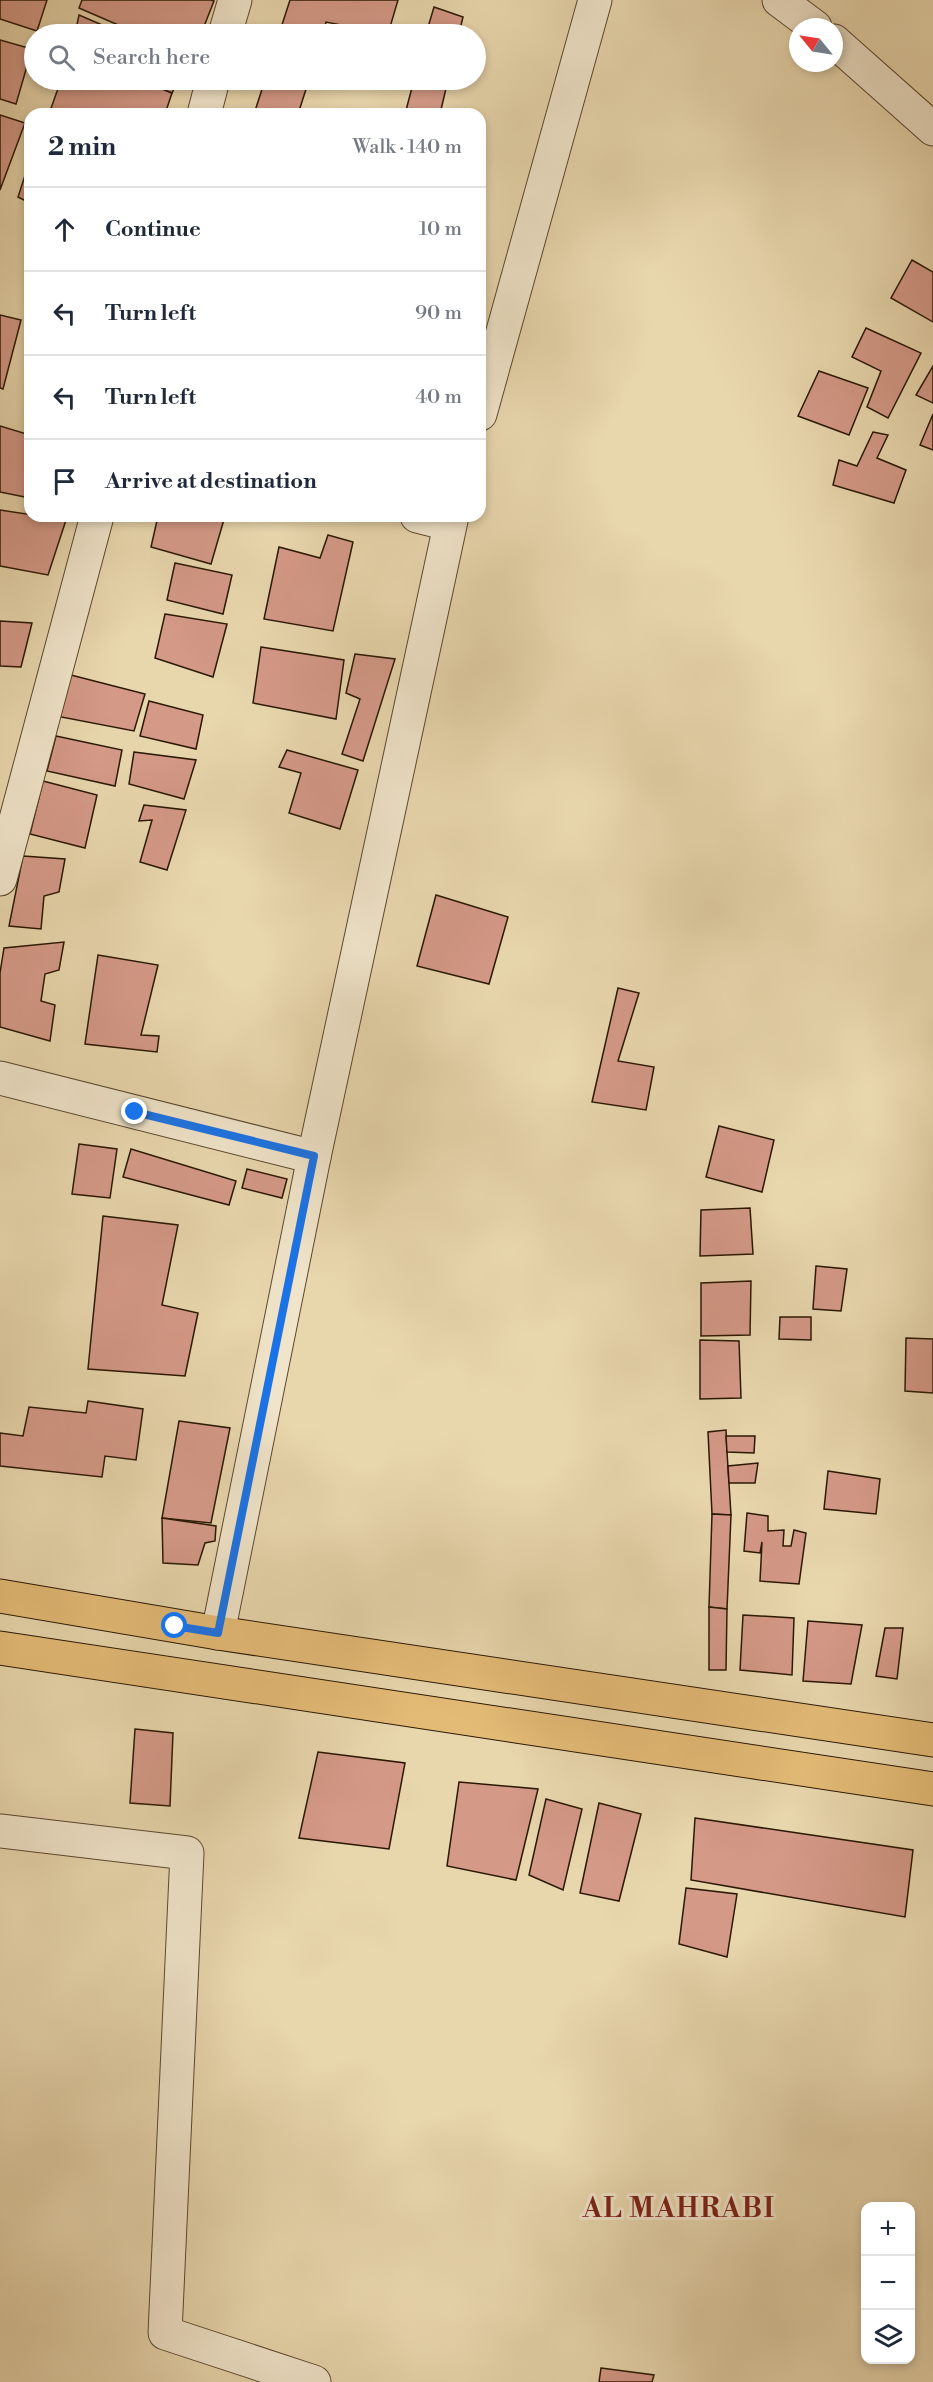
<!DOCTYPE html>
<html lang="en">
<head>
<meta charset="utf-8">
<style>
	body { margin:0; font-family:"Libre Bodoni",serif; background:#f2f2f3; color:#1f2937 }
	.controls { position:absolute; right:18px; bottom:18px; display:grid; overflow:hidden; border-radius:12px; box-shadow:0 3px 9px #0003 }
	.controls button { width:54px; height:54px; display:grid; place-items:center; padding:0; border:0; border-bottom:2px solid #e0e1e3; background:#fff; color:#1f2937; font:30px sans-serif }
	.compass { position:absolute; left:789px; top:18px; width:54px; height:54px; border-radius:50%; background:#fff; box-shadow:0 3px 9px #0003; rotate:300deg }
	.stop { position:absolute; width:18px; height:18px; margin:-14px; border:4px solid #1a73e8; border-radius:50%; background:#fff }
	.stop.end { background:#1a73e8; border-color:#fff; box-shadow:0 2px 6px #0008 }
	.list { margin:0; padding:0; list-style:none }
	h2 { display:flex; justify-content:space-between; align-items:center; height:78px; margin:0; padding:0 24px; font-size:26px }
	h2 small { font-size:20px; font-weight:400; color:#747a83 }
	.list li { display:grid; grid-template-columns:39px 1fr auto; gap:18px; align-items:center; box-sizing:border-box; height:84px; padding:0 24px; border-top:2px solid #e0e1e3 }
	.list b { display:block; font-size:22px; white-space:nowrap }
	.list em { font-size:20px; font-style:normal; color:#747a83 }
	.icon { flex:none; width:33px; height:33px; fill:none; stroke:currentColor; stroke-width:2; stroke-linecap:round; stroke-linejoin:round }
	.map { position:relative; flex:none; width:933px; height:2382px; overflow:hidden }
	.search { position:absolute; background:#fff; box-shadow:0 3px 9px #0003; left:24px; top:24px; width:462px; height:66px; display:flex; align-items:center; gap:15px; box-sizing:border-box; padding:0 21px; border-radius:33px; color:#747a83; font-size:22px }
	.panel { position:absolute; background:#fff; box-shadow:0 3px 9px #0003; left:24px; top:108px; width:462px; height:414px; border-radius:18px }
	.map>svg:first-child { display:block }
	.building { fill:#d49987; stroke:#2a1803; stroke-width:1.5 }
	.lines { fill:none; stroke-linecap:round; stroke-linejoin:round }
	.minor-casing { stroke:#5a482e; stroke-width:35 }
	.major-casing { stroke:#2a1803; stroke-width:35 }
	.minor { stroke:#f0e4ca; stroke-width:33 }
	.major { stroke:#e4bb76; stroke-width:33 }
	.route { stroke:#1a73e8; stroke-width:8 }
	.labels { text-anchor:middle; dominant-baseline:central; stroke-width:6; stroke-linejoin:round; paint-order:stroke }
	.district-label { font-size:27px; font-weight:bold; letter-spacing:1.5px; fill:#7a1f14; stroke:#f0e4ca }
</style>
</head>
<body>
<div class="map">
<svg width="933" height="2382" viewBox="0 0 933 2382">
	<rect width="100%" height="100%" fill="#e8d6ad"/>
	<filter id="stains"><feTurbulence type="fractalNoise" baseFrequency=".00333" numOctaves="4"/><feColorMatrix values="0 0 0 0 .2 0 0 0 0 .09 0 0 0 0 .02 0 0 0 .5 -.17"/></filter>
	<radialGradient id="worn" r=".72"><stop offset=".6" stop-color="#630" stop-opacity="0"/><stop offset="1" stop-color="#630" stop-opacity=".3"/></radialGradient>
	<g class="building">
		<path d="M0 0H47L37 31 0 19Z"/>
		<path d="M82 0H211L214 1 201 34H139L79 8Z"/>
		<path d="M290 0H398L388 34 326 22 323 34H279Z"/>
		<path d="M434 7 463 17 459 34H426Z"/>
		<path d="M79 15 123 34H75Z"/>
		<path d="M0 40 32 49 16 104 0 99Z"/>
		<path d="M61 80H141L172 93 165 114H49Z"/>
		<path d="M141 80H178L172 93Z"/>
		<path d="M265 80H309L298 114H254Z"/>
		<path d="M414 80H448L440 114H405Z"/>
		<path d="M0 115 25 123 0 190Z"/>
		<path d="M30 160V203L18 197Z"/>
		<path d="M912 260 933 272V322L891 298Z"/>
		<path d="M0 315 21 320 3 389 0 388Z"/>
		<path d="M866 328 921 353 888 418 867 407 881 371 852 357Z"/>
		<path d="M933 366V403L916 395Z"/>
		<path d="M819 371 868 388 849 435 798 416Z"/>
		<path d="M933 414V450L920 445Z"/>
		<path d="M0 426 30 435V498L0 492Z"/>
		<path d="M873 432 888 435 877 458 906 470 894 503 833 485 839 460 857 466Z"/>
		<path d="M0 510 66 520 48 575 0 566Z"/>
		<path d="M158 516H225L211 564 151 547Z"/>
		<path d="M328 535 353 542 333 631 264 619 279 547 320 558Z"/>
		<path d="M175 563 232 575 223 614 167 600Z"/>
		<path d="M165 614 227 624 213 677 155 658Z"/>
		<path d="M0 621 32 623 21 667 0 666Z"/>
		<path d="M261 647 344 660 336 719 253 703Z"/>
		<path d="M355 654 395 659 363 761 342 754 360 699 346 693Z"/>
		<path d="M67 674 145 694 134 731 56 716Z"/>
		<path d="M149 701 203 715 196 749 140 736Z"/>
		<path d="M56 736 122 750 115 786 47 771Z"/>
		<path d="M287 750 358 770 340 829 289 813 301 773 279 767Z"/>
		<path d="M134 752 196 760 184 799 129 784Z"/>
		<path d="M43 781 97 795 85 848 30 834Z"/>
		<path d="M144 805 186 810 167 870 140 862 152 820 139 821Z"/>
		<path d="M23 856 65 859 59 892 44 896 41 929 9 926Z"/>
		<path d="M436 895 508 917 489 984 417 966Z"/>
		<path d="M64 942 59 970 45 974 41 1001 55 1005 50 1041 0 1027V973L4 948Z"/>
		<path d="M98 955 158 965 141 1035 159 1036 157 1052 85 1044Z"/>
		<path d="M618 988 639 993 618 1061 654 1067 646 1110 592 1102Z"/>
		<path d="M719 1126 774 1140 762 1192 706 1177Z"/>
		<path d="M79 1144 117 1149 110 1198 72 1194Z"/>
		<path d="M131 1149 236 1181 229 1205 123 1177Z"/>
		<path d="M247 1169 287 1179 282 1198 242 1188Z"/>
		<path d="M750 1208 753 1254 700 1256 701 1210Z"/>
		<path d="M103 1216 178 1225 162 1305 198 1313 185 1376 88 1369Z"/>
		<path d="M816 1266 847 1269 841 1311 813 1309Z"/>
		<path d="M751 1281 750 1335 701 1336V1283Z"/>
		<path d="M780 1317H811V1340L779 1339Z"/>
		<path d="M906 1338 933 1339V1393L905 1391Z"/>
		<path d="M700 1340 739 1341 741 1398 700 1399Z"/>
		<path d="M88 1401 143 1409 136 1460 105 1456 102 1477 0 1466V1433L23 1436 29 1407 86 1413Z"/>
		<path d="M179 1421 230 1428 211 1523 162 1518Z"/>
		<path d="M726 1430 727 1452 731 1515 712 1514 708 1432Z"/>
		<path d="M726 1436H755L754 1453 727 1452Z"/>
		<path d="M758 1463 755 1483H729L728 1466Z"/>
		<path d="M828 1471 880 1479 876 1514 824 1509Z"/>
		<path d="M747 1513 768 1516V1531L784 1530 783 1546H791L794 1530 806 1533 799 1584 760 1581 762 1542 760 1553 744 1551Z"/>
		<path d="M712 1514 731 1515 727 1609 709 1607Z"/>
		<path d="M162 1518 216 1526 215 1541 205 1543 198 1565 163 1563Z"/>
		<path d="M709 1607 727 1609 726 1670H709Z"/>
		<path d="M743 1615 794 1618 792 1675 740 1670Z"/>
		<path d="M808 1621 862 1625 851 1684 803 1681Z"/>
		<path d="M885 1628H903L897 1679 876 1676Z"/>
		<path d="M135 1729 173 1733 170 1806 130 1803Z"/>
		<path d="M318 1752 405 1763 389 1849 299 1838Z"/>
		<path d="M459 1782 538 1789 516 1880 447 1866Z"/>
		<path d="M546 1799 582 1809 563 1890 529 1875Z"/>
		<path d="M599 1803 641 1814 619 1901 580 1893Z"/>
		<path d="M695 1818 913 1850 905 1917 691 1880Z"/>
		<path d="M686 1888 737 1894 727 1957 679 1944Z"/>
		<path d="M601 2368 654 2375 652 2382H599Z"/>
	</g>
	<g class="lines">
		<defs>
			<g id="minor">
				<path d="M779 0 815 27"/>
				<path d="M225 34 235 0"/>
				<path d="M834 41 933 129"/>
				<path d="M204 114 213 80"/>
				<path d="M480 414 595 0"/>
				<path d="M417 516 449 524"/>
				<path d="M0 879 97 516"/>
				<path d="M0 1078 314 1157"/>
				<path d="M218 1633 314 1157 452 516"/>
				<path d="M0 1831 187 1853 165 2333 314 2382"/>
			</g>
			<g id="major">
				<path d="M0 1596 218 1633 933 1740"/>
				<path d="M0 1648 933 1789"/>
			</g>
		</defs>
		<use href="#minor" class="minor-casing"/>
		<use href="#major" class="major-casing"/>
		<use href="#minor" class="minor"/>
		<use href="#major" class="major"/>
	</g>
	<g class="lines">
		<path class="route" d="M135 1112 314 1156 218 1633 175 1626"/>
	</g>
	<g class="labels">
		<g class="district-label">
			<text x="679" y="2209">AL MAHRABI</text>
		</g>
	</g>
	<rect width="100%" height="100%" filter="url(#stains)"/>
	<rect width="100%" height="100%" fill="url(#worn)"/>
</svg>
<div class="controls">
<button>+</button>
<button>−</button>
<button><svg class="icon" aria-label="layers" viewBox="0 0 24 24"><path d="M12 4l9 5-9 5-9-5zM3 14l9 5 9-5"/></svg></button>
</div>
<svg class="compass" viewBox="-18 -18 36 36"><path d="M0-13l5 13h-10z" fill="#e53935"/><path d="M0 13l5-13h-10z" fill="#747a83"/></svg>
<div class="stop" style="left:175px;top:1626px"></div>
<div class="stop end" style="left:135px;top:1112px"></div>
<div class="search"><svg class="icon" aria-label="search" viewBox="0 0 24 24"><circle cx="10" cy="10" r="6"/><path d="M15 15l6 6"/></svg>Search here</div>
<section class="panel">
<h2>2 min<small>Walk · 140 m</small></h2>
<ul class="list">
<li><svg class="icon" aria-label="ahead" viewBox="0 0 24 24"><path d="M12 20V5M6 11l6-6 6 6"/></svg><div><b>Continue</b></div><em>10 m</em></li>
<li><svg class="icon" aria-label="left" viewBox="0 0 24 24"><path d="M17 20v-9H6M10 6l-5 5 5 5"/></svg><div><b>Turn left</b></div><em>90 m</em></li>
<li><svg class="icon" aria-label="left" viewBox="0 0 24 24"><path d="M17 20v-9H6M10 6l-5 5 5 5"/></svg><div><b>Turn left</b></div><em>40 m</em></li>
<li><svg class="icon" aria-label="arrive" viewBox="0 0 24 24"><path d="M6 21V4h12l-3 4 3 4H6"/></svg><div><b>Arrive at destination</b></div></li>
</ul>
</section>
</div>
</body>
</html>
